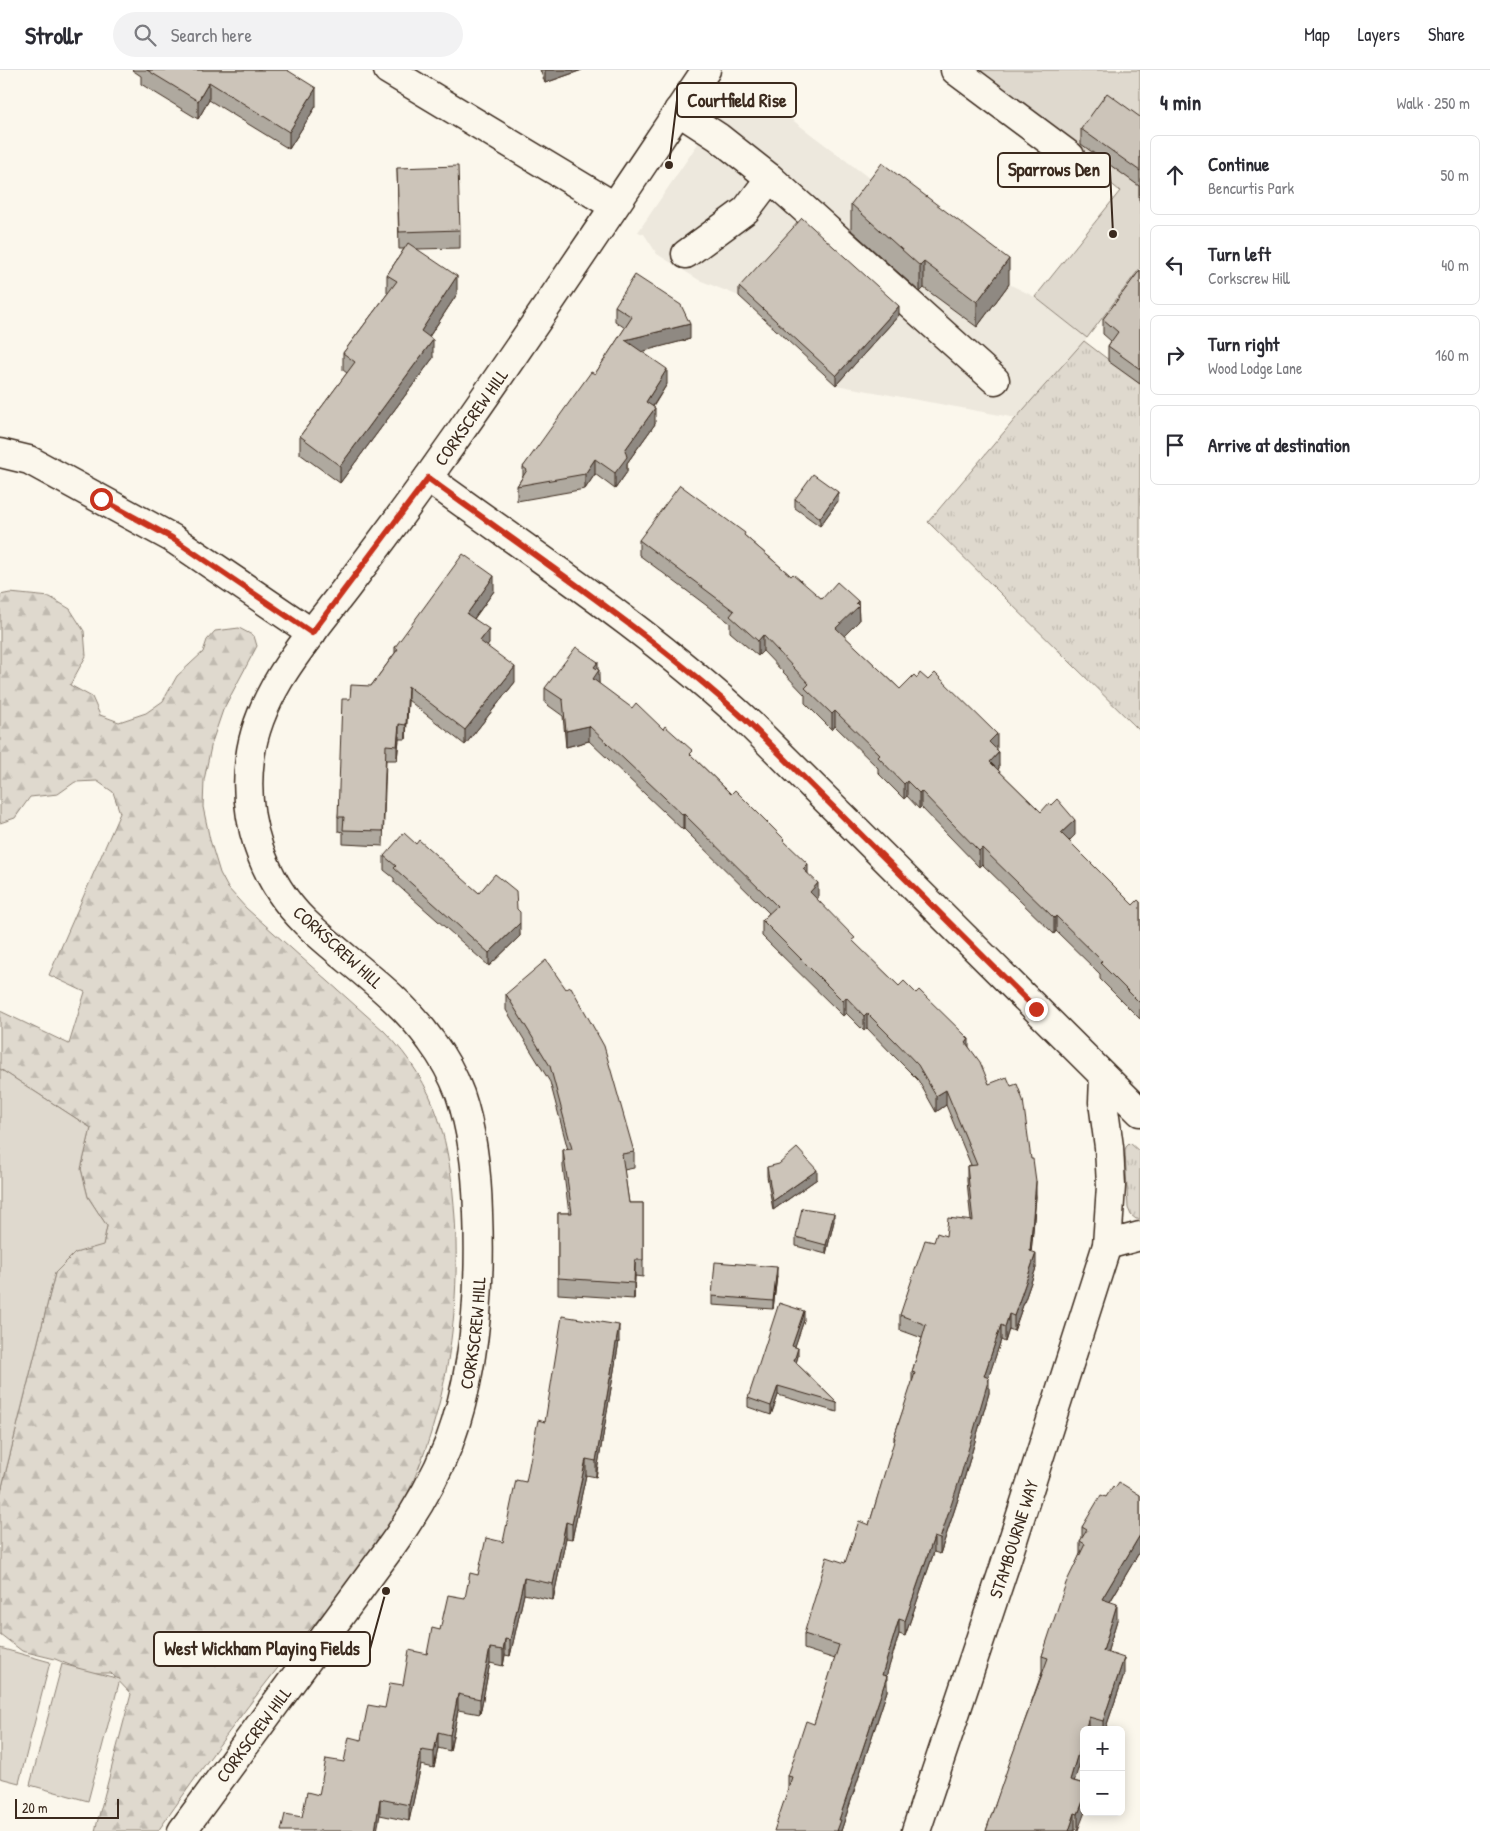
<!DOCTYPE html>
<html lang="en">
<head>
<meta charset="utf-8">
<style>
	body { margin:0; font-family:"Patrick Hand",sans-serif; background:#f2f2f3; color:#2b2b33 }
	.controls { position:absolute; right:15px; bottom:15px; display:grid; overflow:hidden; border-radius:8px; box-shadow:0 2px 12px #0003 }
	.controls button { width:45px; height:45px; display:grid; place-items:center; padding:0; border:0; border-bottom:1px solid #e1e1e2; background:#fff; color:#2b2b33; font:25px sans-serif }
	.scale { position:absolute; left:15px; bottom:12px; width:104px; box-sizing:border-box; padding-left:5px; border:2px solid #3b2a1e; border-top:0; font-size:14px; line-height:18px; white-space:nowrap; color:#3b2a1e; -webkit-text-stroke:4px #fbf7ec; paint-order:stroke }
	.stop { position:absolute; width:15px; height:15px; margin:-11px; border:4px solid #c8321e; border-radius:50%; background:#fff }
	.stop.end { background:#c8321e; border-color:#fff; box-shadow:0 1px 5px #0008 }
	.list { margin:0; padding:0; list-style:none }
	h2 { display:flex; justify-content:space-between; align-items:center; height:65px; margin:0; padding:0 20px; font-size:21px }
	h2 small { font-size:16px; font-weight:400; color:#7c7c81 }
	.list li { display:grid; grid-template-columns:32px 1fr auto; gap:15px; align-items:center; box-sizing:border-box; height:80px; margin:0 10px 10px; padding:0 10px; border:1px solid #e1e1e2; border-radius:8px }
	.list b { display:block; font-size:19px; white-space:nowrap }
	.list p { margin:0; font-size:16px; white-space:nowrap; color:#7c7c81 }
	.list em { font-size:16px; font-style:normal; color:#7c7c81 }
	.icon { flex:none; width:28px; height:28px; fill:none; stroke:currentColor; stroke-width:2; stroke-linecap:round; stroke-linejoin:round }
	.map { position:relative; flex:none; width:1140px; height:1761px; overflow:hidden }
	header { display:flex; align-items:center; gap:30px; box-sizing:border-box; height:70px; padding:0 25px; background:#fff; border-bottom:1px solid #e1e1e2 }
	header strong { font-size:24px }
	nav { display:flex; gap:28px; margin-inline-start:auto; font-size:18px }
	.search { width:350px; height:45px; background:#f2f2f3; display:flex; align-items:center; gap:12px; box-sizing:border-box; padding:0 18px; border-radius:28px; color:#7c7c81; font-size:19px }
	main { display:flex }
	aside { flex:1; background:#fff }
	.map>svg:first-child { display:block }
	.built { fill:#ede8dd }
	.grass { fill:url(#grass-tufts); stroke:#8d8276 }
	.forest { fill:url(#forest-firs); stroke:#8d8276 }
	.park { fill:#dfd9ce; stroke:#8d8276 }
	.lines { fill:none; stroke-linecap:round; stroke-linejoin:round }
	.minor-casing { stroke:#3b2a1e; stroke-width:31 }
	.minor { stroke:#fbf7ec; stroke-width:28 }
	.wall { fill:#afa99f; stroke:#3b2a1e }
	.shaded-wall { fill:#8f8982; stroke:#3b2a1e }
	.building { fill:#ccc4b9; stroke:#3b2a1e }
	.route { stroke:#c8321e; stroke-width:6 }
	.labels { text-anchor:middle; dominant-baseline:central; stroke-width:5; stroke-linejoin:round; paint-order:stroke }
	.street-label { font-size:18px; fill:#3b2a1e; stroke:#fbf7ec }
	.leader { fill:none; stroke:#3b2a1e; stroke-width:2 }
	.callout-dot { fill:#3b2a1e; stroke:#fbf7ec; stroke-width:2 }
	.callout { fill:#fbf7ec; stroke:#3b2a1e; stroke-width:2 }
	.callout-label { font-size:19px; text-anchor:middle; font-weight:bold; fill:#3b2a1e }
</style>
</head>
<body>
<header>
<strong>Strollr</strong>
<div class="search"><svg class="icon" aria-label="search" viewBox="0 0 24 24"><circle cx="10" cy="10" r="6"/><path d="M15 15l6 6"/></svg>Search here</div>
<nav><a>Map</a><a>Layers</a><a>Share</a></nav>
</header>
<main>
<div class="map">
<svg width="1140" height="1761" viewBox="0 0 1140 1761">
	<defs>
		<pattern id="grass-tufts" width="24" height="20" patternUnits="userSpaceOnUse" patternTransform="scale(1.25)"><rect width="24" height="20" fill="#dfd9ce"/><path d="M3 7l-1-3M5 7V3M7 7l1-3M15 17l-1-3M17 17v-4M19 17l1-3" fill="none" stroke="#c0bab0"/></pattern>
		<pattern id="forest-firs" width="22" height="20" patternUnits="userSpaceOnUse" patternTransform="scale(1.25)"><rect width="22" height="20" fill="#dfd9ce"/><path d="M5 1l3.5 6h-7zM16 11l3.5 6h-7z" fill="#c0bab0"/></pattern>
	</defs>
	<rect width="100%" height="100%" fill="#fbf7ec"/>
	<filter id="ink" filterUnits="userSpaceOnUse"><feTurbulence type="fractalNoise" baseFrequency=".02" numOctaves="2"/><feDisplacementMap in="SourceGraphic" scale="10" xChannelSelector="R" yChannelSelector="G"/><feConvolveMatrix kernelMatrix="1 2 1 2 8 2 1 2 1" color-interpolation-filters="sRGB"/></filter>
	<g filter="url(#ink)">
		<path class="built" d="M746 15 1009 214 1035 227 1087 268 1016 348 836 315 739 226 699 210 657 184 644 164 638 162 699 72Z"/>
		<g class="grass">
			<path d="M1084 271 1140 314V661L928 452 1016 348Z"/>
			<path d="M1130 1073 1140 1082V1149H1136L1131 1145 1128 1138 1125 1081 1126 1077Z"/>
		</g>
		<path class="forest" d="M10 523 50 527 70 539 84 561 86 586 70 615 92 627 100 645 119 652 146 643 163 631 177 606 203 582 207 570 215 561 239 558 254 566 257 576 223 640 212 672 204 710 203 737 210 770 220 803 228 818 246 838 384 961C438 1015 450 1074 455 1148 462 1266 439 1389 371 1488 365 1498 356 1506 348 1515 331 1535 314 1554 297 1574 248 1634 202 1698 158 1761H95L131 1624 111 1603H89L55 1589 22 1581 0 1564V1425L55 1203 75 1183 103 1174 107 1156 88 1127 81 1099 91 1058 0 999V941L69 974 85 922 49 905 120 743 113 722 97 711 75 712 58 724 30 727 15 748 0 753V525Z"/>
		<g class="park">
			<path d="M974 0H1140V198L1087 268 1035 227 1120 121Z"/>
			<path d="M0 999 91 1058 81 1099 88 1127 107 1156 103 1175 75 1183 55 1203 0 1425Z"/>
			<path d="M0 1578 50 1592 19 1713 0 1708Z"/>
			<path d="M62 1594 120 1609 88 1731 30 1715Z"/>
		</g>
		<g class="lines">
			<defs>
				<g id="minor">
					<path d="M388 0 614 136"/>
					<path d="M955 0 1070 86"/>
					<path d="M678 41 718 67 770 108 995 310"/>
					<path d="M686 184 746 140 770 108"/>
					<path d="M0 383 29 390 172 468 312 563"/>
					<path d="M428 408C537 487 651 562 750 654L1140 1042"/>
					<path d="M1107 1175 1140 1166"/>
					<path id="s1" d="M182 1761 390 1478C414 1445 434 1411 449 1373 476 1300 481 1220 478 1143 477 1103 473 1062 460 1024 453 1005 443 987 431 971 397 923 348 893 306 853 262 810 242 748 250 688 258 623 308 568 347 517 378 476 409 435 439 392 531 263 618 131 706 0"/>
					<path id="s2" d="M916 1761 1005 1495 1107 1175 1111 1116 1109 1077 1103 1032 1104 1008"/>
				</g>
			</defs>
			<use href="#minor" class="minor-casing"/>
			<use href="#minor" class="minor"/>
		</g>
		<g class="wall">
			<path d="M132 0H287L316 36 289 79 209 30 198 49 141 14V6Z"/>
			<path d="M540 0H582L545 13Z"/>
			<path d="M1140 47V132L1139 131V116L1081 74V59Z"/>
			<path d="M397 98 460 160V178L417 179 457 224 429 267 433 288 340 413 300 384V366L347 303 343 300V283L388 223 387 222V205L404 179H399Z"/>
			<path d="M851 134 1009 214 977 257 924 218 920 222 851 160Z"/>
			<path d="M1140 200V314L1108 291V276L1111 271 1103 264V249Z"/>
			<path d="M739 217 899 245 836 315 739 226Z"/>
			<path d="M615 236 690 269 641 281 667 314 653 337 655 354 627 393V402L615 419 595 404 585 419 517 431V416L523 406V397L595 304 625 258 615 251Z"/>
			<path d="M795 429 838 431 820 456 795 438Z"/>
			<path d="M745 466 791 506 822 529 858 531 859 551 844 566 900 619 997 679 999 698 998 700 1041 742 1075 765 1069 771 1133 835 1140 832V949L1100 909V904L1056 861 1054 864 982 794 979 797 921 737 919 739 907 726 904 729 878 703V698L835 656 832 660 805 633V625L763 581 758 586 730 562V553L639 485V470Z"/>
			<path d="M494 521 474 549 489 574 487 576 515 612 465 675 408 630 406 669H399L397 690H386L383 776 343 774V762L338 761V747L350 629 371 616 395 583V577Z"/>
			<path d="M598 599 599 614 693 687 731 724 784 771 808 804 818 828 817 829 855 874 899 916 969 977 989 1014 1031 1089 1036 1127 1031 1181 1036 1198 1014 1261 1009 1259 1005 1272 1001 1270 988 1308 989 1323 960 1423 940 1484 934 1482 905 1566 899 1564 886 1606 887 1621 841 1761 788 1719V1706L814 1654 835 1589 804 1579V1564L869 1455 894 1374V1367L912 1314V1302L922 1268 900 1260V1245L934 1172 946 1166 971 1151 967 1111V1096L971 1095 946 1035 936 1042 918 1010 894 986 867 958 864 961 846 943 843 946 762 866V850L769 843 684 759 683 760 589 671 566 677 563 646 545 633V618Z"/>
			<path d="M416 774 479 823 517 839 520 866 489 896 394 812V808L384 800V786Z"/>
			<path d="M506 924 634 1082V1098L624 1100 629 1133H643V1207L635 1206 634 1229 558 1224V1143H569L563 1097V1080H568L550 1012 506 940Z"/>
			<path d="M767 1097 817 1109 773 1140 767 1106Z"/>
			<path d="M834 1151 826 1184 796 1176V1167Z"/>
			<path d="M777 1206 773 1239 712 1235V1226Z"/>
			<path d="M804 1250 795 1276 798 1286 796 1293 837 1333V1342L778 1325 771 1345 748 1337V1328Z"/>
			<path d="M619 1271 596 1407 586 1405 572 1469 566 1468 553 1530 524 1524 510 1586 505 1585 503 1596 490 1593 480 1644 458 1640 450 1681 438 1678 434 1698 421 1695 409 1751 380 1745 302 1747 361 1670 427 1584 440 1560 465 1528 478 1505 503 1472 526 1412 545 1352Z"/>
			<path d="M1115 1418 1140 1425V1481L1110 1532 1117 1550 1107 1583 1124 1605 1105 1660H1084L1074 1711 1084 1714 1078 1760 1075 1759 1074 1761H986L1042 1602V1586L1080 1484V1471L1082 1468V1457L1106 1427Z"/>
		</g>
		<g class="shaded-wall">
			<path d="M545 0H582L545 13Z"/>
			<path d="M209 12V30L198 49V31Z"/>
			<path d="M316 18V36L289 79V62Z"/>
			<path d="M1009 189V214L977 257V232Z"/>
			<path d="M924 192V218L920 222V196Z"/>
			<path d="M457 206V224L421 279V261Z"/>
			<path d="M899 236V245L836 315V306Z"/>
			<path d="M690 254V269L625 286V270Z"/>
			<path d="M433 270V288L340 413V396Z"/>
			<path d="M667 299V314L646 347V332Z"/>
			<path d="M655 338V354L627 393V402L615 419V403L625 380Z"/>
			<path d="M595 389V404L585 419V404Z"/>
			<path d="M838 422V431L820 456V448Z"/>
			<path d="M494 506V521L467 558V544Z"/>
			<path d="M858 531 859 551 836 574V558Z"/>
			<path d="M489 559V574L480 586V571Z"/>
			<path d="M763 565V581L758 586V571Z"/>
			<path d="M598 592V602L599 600V615L593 609 594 597Z"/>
			<path d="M515 597V612L465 675V660Z"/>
			<path d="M408 616V630L406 669V655Z"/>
			<path d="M835 641V656L832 660V644Z"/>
			<path d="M399 654V669L397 690V676Z"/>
			<path d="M589 656V671L566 677V661Z"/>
			<path d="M997 664V679L989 688V672Z"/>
			<path d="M999 682V698L990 708V692Z"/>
			<path d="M907 711V726L904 729V714Z"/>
			<path d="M921 721V737L919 739V723Z"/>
			<path d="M684 744V759L683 760V745Z"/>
			<path d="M1075 750V765L1061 779V763Z"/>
			<path d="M982 778V794L979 797V781Z"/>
			<path d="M808 794V810L803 799Z"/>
			<path d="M818 813V828L810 837V822Z"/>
			<path d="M1056 846V861L1054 864V848Z"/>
			<path d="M520 853V866L489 896V883Z"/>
			<path d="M846 927V943L843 946V931Z"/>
			<path d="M867 943V958L864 961V946Z"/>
			<path d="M969 969V984L966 973Z"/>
			<path d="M946 1020V1035L936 1042V1026Z"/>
			<path d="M817 1100V1109L773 1140V1131Z"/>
			<path d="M1036 1111V1127L1030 1196V1181Z"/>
			<path d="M834 1143V1151L826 1184V1175Z"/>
			<path d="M1036 1183V1198L1014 1261V1246Z"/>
			<path d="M635 1190V1206L634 1229V1213Z"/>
			<path d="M777 1197V1206L773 1239V1231Z"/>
			<path d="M804 1241V1250L792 1285V1276Z"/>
			<path d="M1009 1244V1259L1005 1272V1257Z"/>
			<path d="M619 1255V1271L596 1407V1391Z"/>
			<path d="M1001 1255V1270L984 1321V1306Z"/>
			<path d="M798 1278V1286L794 1300V1291Z"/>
			<path d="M989 1308V1323L960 1423 940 1484V1469Z"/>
			<path d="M778 1316V1325L771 1345V1336Z"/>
			<path d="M586 1389V1405L572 1469V1454Z"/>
			<path d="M566 1452V1468L553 1530V1514Z"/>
			<path d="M1140 1465V1481L1102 1545V1529Z"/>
			<path d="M934 1467V1482L905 1566V1551Z"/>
			<path d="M524 1508V1524L510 1586V1570Z"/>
			<path d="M1117 1534V1550L1103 1597V1581Z"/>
			<path d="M899 1549V1564L882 1620V1605Z"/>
			<path d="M505 1569V1585L503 1596V1580Z"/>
			<path d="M490 1578V1593L480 1644V1629Z"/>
			<path d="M1124 1588V1605L1105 1660H1103V1651Z"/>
			<path d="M887 1606V1621L841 1761H837L839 1750Z"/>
			<path d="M458 1624V1640L450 1681V1665Z"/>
			<path d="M1089 1647V1660H1085Z"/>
			<path d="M438 1662V1678L434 1698V1682Z"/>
			<path d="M1084 1663V1679L1070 1726V1710Z"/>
			<path d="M421 1680V1695L409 1751V1735Z"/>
			<path d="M380 1729V1745L377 1761H375Z"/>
			<path d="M1084 1729V1742H1085L1078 1760V1744Z"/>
			<path d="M1075 1743V1759L1074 1761H1069Z"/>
		</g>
		<g class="building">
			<path d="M147 0H287L316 18 289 62 209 12 198 31Z"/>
			<path d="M1107 23 1140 47V101L1081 59Z"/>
			<path d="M882 93 1009 189 977 232 924 192 920 196 851 134Z"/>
			<path d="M458 96 460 160 399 162 397 98Z"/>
			<path d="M802 148 899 236 836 306 739 217Z"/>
			<path d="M408 173 457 206 421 261 433 270 340 396 300 366 355 292 343 283 397 211 387 205Z"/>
			<path d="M1140 200V299L1108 276 1118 262 1103 249Z"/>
			<path d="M635 205 681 235 690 254 625 270 667 299 646 332 655 338 625 380 627 387 615 403 595 389 585 404 517 416 527 400 523 397 591 302 595 304 632 247 615 236Z"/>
			<path d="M813 404 838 422 820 448 795 429Z"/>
			<path d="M680 415 745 463 744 465 791 506 793 504 822 529 837 512 858 531 856 533 859 536 836 558 900 619 914 605 917 608 920 603 928 610 935 603 997 664 989 672 999 682 990 692 1041 742 1049 733 1051 735 1057 729 1075 750 1061 763 1133 835 1138 830 1140 832V933L1100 893 1102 891 1056 846 1054 848 982 778 979 781 921 721 919 723 907 711 904 714 878 687 880 685 835 641 832 644 805 618 809 614 763 565 758 571 730 546 734 541 639 470Z"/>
			<path d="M463 484 494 506 467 544 489 559 480 571 515 597 465 660 408 616 406 655 399 654 397 676 386 675 383 761 343 760 344 747H338L342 629H350L351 615 371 616 398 579 395 577Z"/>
			<path d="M576 577 598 592 594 597 599 600 593 609 632 638 636 633 663 659 665 656 693 681 690 684 731 724 735 720 784 769 783 770 808 794 803 799 818 813 810 822 855 868 852 870 899 916 904 911 916 923 919 920 969 969 966 973 980 992 989 1014 1007 1007 1011 1016 1017 1014 1023 1030 1031 1089H1033L1036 1111 1030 1181 1036 1183 1014 1246 1009 1244 1005 1257 1001 1255 984 1306 989 1308 960 1408 940 1469 934 1467 905 1551 899 1549 882 1605 887 1606 839 1750H841L837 1761H774L792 1707 788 1706 806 1651 814 1654 839 1575 804 1564 827 1487 845 1493 859 1451 869 1455 895 1368 894 1367 915 1303 912 1302 926 1255 900 1245 925 1170 934 1172 937 1163 946 1166 948 1148 973 1151 967 1096 977 1095 946 1020 936 1026 918 995 894 970 867 943 864 946 846 927 843 931 762 850 777 836 684 744 683 745 589 656 566 661 563 630 545 618Z"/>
			<path d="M404 763 416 774 419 770 479 823 495 804 516 821 517 839 520 842V853L489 883 394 798 396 796 384 786Z"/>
			<path d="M546 890 566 919 571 917 604 976 634 1082 622 1084 629 1133H643V1190H635L634 1213 558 1208V1143H572L563 1080 572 1079 550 996 506 924Z"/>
			<path d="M797 1078 817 1100 773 1131 767 1097 779 1094Z"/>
			<path d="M802 1138 834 1143 826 1175 796 1167Z"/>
			<path d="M715 1192 777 1197 773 1231 712 1226Z"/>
			<path d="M779 1233 804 1241 792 1276 798 1278 794 1291 837 1333 778 1316 771 1336 748 1328Z"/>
			<path d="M562 1246 619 1255 596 1391 586 1389 572 1454 566 1452 553 1514 524 1508 510 1570 505 1569 503 1580 490 1578 480 1629 458 1624 450 1665 438 1662 434 1682 421 1680 409 1735 380 1729 375 1761H281L285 1744 302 1747 307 1722 319 1725 326 1689 344 1692 349 1667 361 1670 368 1635 385 1638 390 1613 403 1615 409 1580 427 1584 432 1558 440 1560 448 1525 465 1528 470 1503 478 1505 486 1468 503 1472 516 1410 526 1412 538 1350 545 1352Z"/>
			<path d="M1119 1412 1140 1425V1465L1102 1529 1117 1534 1103 1581 1124 1588 1103 1651 1089 1647 1085 1660H1084V1663L1070 1710 1084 1714V1729L1078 1744 1075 1743 1069 1761H986L1009 1694 1048 1588 1042 1586 1066 1513 1085 1474 1080 1471 1087 1460 1082 1457 1101 1425 1106 1427 1113 1416 1115 1418Z"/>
		</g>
	</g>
	<g class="lines" filter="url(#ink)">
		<path class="route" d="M101 429 172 468 312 563 428 408C537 488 651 563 750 654L1036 939"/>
	</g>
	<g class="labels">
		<g class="street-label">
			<text stroke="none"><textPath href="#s1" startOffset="1649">CORKSCREW HILL</textPath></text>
			<text transform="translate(338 877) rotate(42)">CORKSCREW HILL</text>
			<text stroke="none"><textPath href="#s1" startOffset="585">CORKSCREW HILL</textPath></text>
			<text stroke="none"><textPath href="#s2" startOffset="308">STAMBOURNE WAY</textPath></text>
			<text stroke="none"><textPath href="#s1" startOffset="120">CORKSCREW HILL</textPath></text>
		</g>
	</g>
	<path class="leader" d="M669 95L677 30M1113 164L1110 100M386 1521L370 1579"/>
	<g class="callout-dot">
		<circle cx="669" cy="95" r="5"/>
		<circle cx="1113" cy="164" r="5"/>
		<circle cx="386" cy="1521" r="5"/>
	</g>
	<g class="callout">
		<rect x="677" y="13" width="119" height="34" rx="5"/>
		<rect x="998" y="83" width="112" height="34" rx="5"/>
		<rect x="154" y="1562" width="216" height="34" rx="5"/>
	</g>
	<g class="callout-label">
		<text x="737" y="37">Courtfield Rise</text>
		<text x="1054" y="106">Sparrows Den</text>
		<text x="262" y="1585">West Wickham Playing Fields</text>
	</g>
</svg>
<div class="controls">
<button>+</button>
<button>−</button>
</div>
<div class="scale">20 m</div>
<div class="stop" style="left:101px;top:429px"></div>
<div class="stop end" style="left:1036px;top:939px"></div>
</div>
<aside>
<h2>4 min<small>Walk · 250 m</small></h2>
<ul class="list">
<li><svg class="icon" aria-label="ahead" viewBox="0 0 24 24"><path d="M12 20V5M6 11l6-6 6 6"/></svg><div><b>Continue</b><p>Bencurtis Park</p></div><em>50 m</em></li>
<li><svg class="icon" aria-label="left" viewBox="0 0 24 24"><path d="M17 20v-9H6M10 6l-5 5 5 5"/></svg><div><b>Turn left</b><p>Corkscrew Hill</p></div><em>40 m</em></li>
<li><svg class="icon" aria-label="right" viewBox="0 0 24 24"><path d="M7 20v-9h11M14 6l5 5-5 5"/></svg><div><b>Turn right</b><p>Wood Lodge Lane</p></div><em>160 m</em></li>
<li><svg class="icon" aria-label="arrive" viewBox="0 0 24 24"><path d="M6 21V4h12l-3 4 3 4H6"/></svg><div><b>Arrive at destination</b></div></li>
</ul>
</aside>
</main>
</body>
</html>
